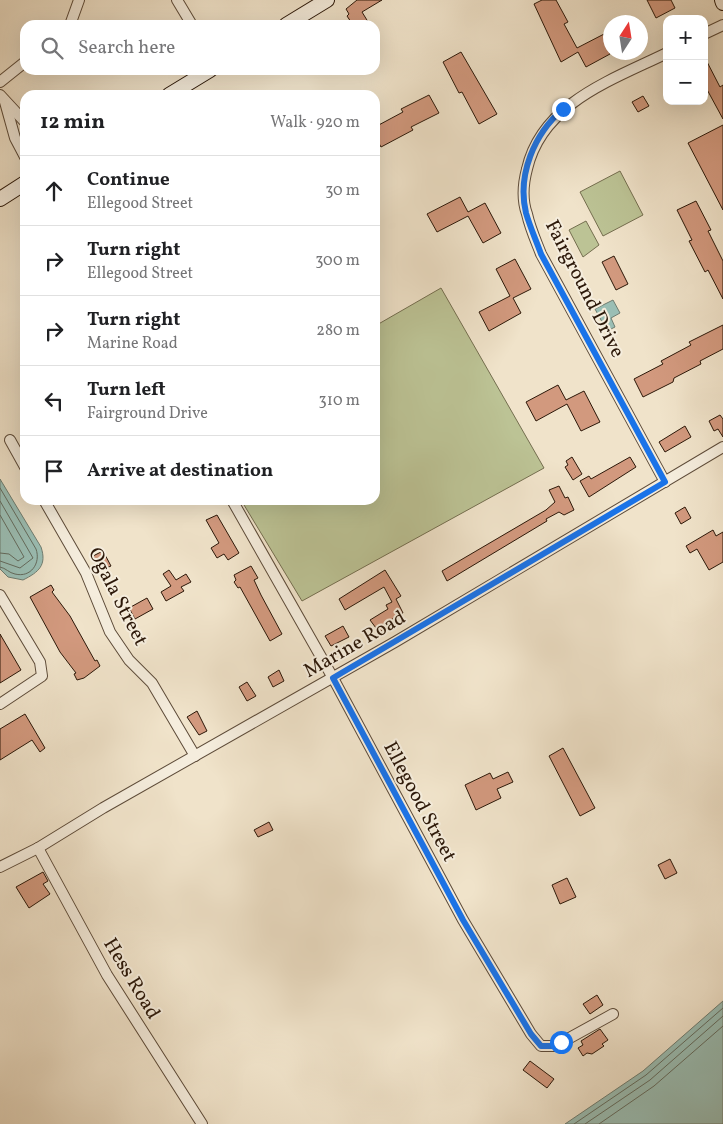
<!DOCTYPE html>
<html lang="en">
<head>
<meta charset="utf-8">
<style>
	body { margin:0; font-family:Vollkorn,serif; background:#f2f2f2; color:#202124 }
	.controls { position:absolute; right:15px; top:15px; display:grid; overflow:hidden; border-radius:10px; box-shadow:0 5px 20px #0002 }
	.controls button { width:45px; height:45px; display:grid; place-items:center; padding:0; border:0; border-bottom:1px solid #e0e0e0; background:#fff; color:#202124; font:25px sans-serif }
	.compass { position:absolute; left:603px; top:15px; width:45px; height:45px; border-radius:50%; background:#fff; box-shadow:0 5px 20px #0002; rotate:12deg }
	.stop { position:absolute; width:15px; height:15px; margin:-11px; border:4px solid #1a73e8; border-radius:50%; background:#fff }
	.stop.end { background:#1a73e8; border-color:#fff; box-shadow:0 1px 5px #0008 }
	.list { margin:0; padding:0; list-style:none }
	h2 { display:flex; justify-content:space-between; align-items:center; height:65px; margin:0; padding:0 20px; font-size:21px }
	h2 small { font-size:16px; font-weight:400; color:#757577 }
	.list li { display:grid; grid-template-columns:32px 1fr auto; gap:15px; align-items:center; box-sizing:border-box; height:70px; padding:0 20px; border-top:1px solid #e0e0e0 }
	.list b { display:block; font-size:19px; white-space:nowrap }
	.list p { margin:0; font-size:16px; white-space:nowrap; color:#757577 }
	.list em { font-size:16px; font-style:normal; color:#757577 }
	.icon { flex:none; width:28px; height:28px; fill:none; stroke:currentColor; stroke-width:2; stroke-linecap:round; stroke-linejoin:round }
	.map { position:relative; flex:none; width:723px; height:1124px; overflow:hidden }
	.search { position:absolute; background:#fff; box-shadow:0 5px 20px #0002; left:20px; top:20px; width:360px; height:55px; display:flex; align-items:center; gap:12px; box-sizing:border-box; padding:0 18px; border-radius:15px; color:#757577; font-size:19px }
	.panel { position:absolute; background:#fff; box-shadow:0 5px 20px #0002; left:20px; top:90px; width:360px; height:415px; border-radius:15px }
	.map>svg:first-child { display:block }
	.green { fill:#bcc395; stroke:#746e4f }
	.water { fill:#9abeb4; stroke:#6e7c70 }
	.lines { fill:none; stroke-linecap:round; stroke-linejoin:round }
	.shore { stroke:#636b5e; stroke-width:1 }
	.building { fill:#d2997e; stroke:#2c1809 }
	.street-casing { stroke:#5d4b39; stroke-width:12 }
	.secondary-casing { stroke:#2c1809; stroke-width:16 }
	.street { stroke:#f5eddd; stroke-width:10 }
	.secondary { stroke:#f5eddd; stroke-width:14 }
	.route { stroke:#1a73e8; stroke-width:6 }
	.labels { text-anchor:middle; dominant-baseline:central; stroke-width:4; stroke-linejoin:round; paint-order:stroke }
	.street-label { font-size:20px; fill:#2c1809; stroke:#f5eddd }
</style>
</head>
<body>
<div class="map">
<svg width="723" height="1124" viewBox="0 0 723 1124">
	<rect width="100%" height="100%" fill="#f0e3ca"/>
	<filter id="stains"><feTurbulence type="fractalNoise" baseFrequency=".004" numOctaves="4"/><feColorMatrix values="0 0 0 0 .2 0 0 0 0 .09 0 0 0 0 .02 0 0 0 .5 -.17"/></filter>
	<radialGradient id="worn" r=".72"><stop offset=".6" stop-color="#630" stop-opacity="0"/><stop offset="1" stop-color="#630" stop-opacity=".3"/></radialGradient>
	<g class="green">
		<path d="M620 171 643 215 603 236 580 192Z"/>
		<path d="M586 221 599 245 583 257 569 230Z"/>
		<path d="M441 288 544 468 302 601 241 500H375V326Z"/>
	</g>
	<g class="water">
		<path d="M613 300 620 313 611 318 615 327 607 331 595 309Z"/>
		<path d="M0 479 41 547C47 565 39 572 23 580L8 577 0 569Z"/>
		<path d="M723 1001V1124H565L643 1071Z"/>
	</g>
	<g class="lines">
		<g class="shore">
			<path d="M0 488 36 549C41 563 31 578 15 574 9 573 6 568 0 567"/>
			<path d="M0 501 33 558 20 568 0 561"/>
			<path d="M0 515 24 557 18 561 9 554 0 553"/>
			<path d="M574 1124 646 1075 723 1008"/>
			<path d="M585 1124 650 1080 723 1016"/>
			<path d="M599 1124 654 1086 723 1026"/>
		</g>
	</g>
	<g class="building">
		<path d="M357 0H382L362 12 370 25H353L347 16 349 14 346 9Z"/>
		<path d="M542 0H556L568 22 564 24 577 48 606 33 610 40V54L586 67 578 52 561 62 534 4Z"/>
		<path d="M647 0H671L675 8 656 18Z"/>
		<path d="M461 52 497 114 479 124 462 92 459 93 443 62Z"/>
		<path d="M704 56 720 87 723 85V119L704 84Z"/>
		<path d="M429 95 439 113 411 127 413 130 381 147 375 136V127L403 112 401 109Z"/>
		<path d="M643 96 649 106 638 112 632 102Z"/>
		<path d="M723 125V210L688 143Z"/>
		<path d="M460 197 468 212 485 203 501 233 483 243 468 216 437 232 427 214Z"/>
		<path d="M696 201 711 230 708 231 723 261V299L708 270 705 272 689 241 692 240 677 210Z"/>
		<path d="M614 256 628 284 616 290 602 262Z"/>
		<path d="M515 259 531 289 513 298 521 313 489 331 479 312 510 296 496 269Z"/>
		<path d="M723 325V349L700 361 701 364 674 378 673 382 643 397 634 379 663 364 661 361 691 345 689 342Z"/>
		<path d="M558 385 566 400 584 391 600 422 581 431 567 404 536 421 526 402Z"/>
		<path d="M720 415 723 419V437L718 429 714 431 709 421Z"/>
		<path d="M685 426 691 437 665 452 659 442Z"/>
		<path d="M572 457 582 474 573 480 565 467 568 465 566 461Z"/>
		<path d="M630 457 636 467 589 497 580 481 589 476 591 479Z"/>
		<path d="M559 486 565 498 568 497 574 510 564 515 559 512 546 519 547 521 447 581 442 571 546 510 555 502 549 490Z"/>
		<path d="M685 507 691 518 681 524 675 513Z"/>
		<path d="M217 515 239 553 228 560 224 554 217 558 211 548 219 543 206 520Z"/>
		<path d="M713 530 716 536 723 532V562L709 570 697 549 690 553 686 546Z"/>
		<path d="M103 551 111 566 104 569 102 566 99 567 93 556Z"/>
		<path d="M251 566 258 578 254 580 261 595 282 634 270 641 240 587 238 588 234 582 236 580 234 575Z"/>
		<path d="M169 570 176 580 186 574 191 582 181 587 184 591 166 601 161 592 171 586 163 574Z"/>
		<path d="M385 570 401 596 396 599 403 613 387 622 389 627 379 632 370 620 388 609 386 605 392 602 384 587 345 610 339 599Z"/>
		<path d="M51 585 54 590 52 592 70 616 95 661 97 660 100 666 84 678 77 680 74 674 76 673 60 652 30 597Z"/>
		<path d="M147 598 153 609 135 619 129 608Z"/>
		<path d="M343 626 349 637 331 646 325 636Z"/>
		<path d="M0 634 21 670 0 683Z"/>
		<path d="M279 670 284 681 273 687 268 677Z"/>
		<path d="M247 682 256 696 247 701 239 687Z"/>
		<path d="M197 711 207 731 199 735 187 717Z"/>
		<path d="M25 714 45 748 40 752 32 740 0 760V729Z"/>
		<path d="M563 748 595 808 580 816 549 756Z"/>
		<path d="M508 772 513 782 497 789 501 798 476 810 465 785 490 773 493 779Z"/>
		<path d="M269 822 273 830 258 837 254 830Z"/>
		<path d="M670 859 677 873 665 879 658 865Z"/>
		<path d="M43 872 48 881 43 884 50 894 29 908 16 887Z"/>
		<path d="M567 878 576 897 560 904 552 885Z"/>
		<path d="M597 995 603 1005 590 1014 583 1004Z"/>
		<path d="M600 1029 608 1040 602 1044 604 1046 592 1054 587 1053 583 1056 578 1048 583 1045 581 1041Z"/>
		<path d="M530 1061 554 1079 547 1088 523 1070Z"/>
	</g>
	<g class="lines">
		<defs>
			<g id="street">
				<path d="M177 0 192 25"/>
				<path d="M70 25 79 0"/>
				<path d="M704 34 723 25"/>
				<path d="M0 82 25 62"/>
				<path d="M0 95 25 122"/>
				<path d="M5 102 15 138 25 157"/>
				<path d="M10 440 25 467"/>
				<path d="M665 482 541 254C536 241 530 228 527 214 522 200 523 184 527 169 542 103 612 80 667 53"/>
				<path d="M44 500 86 573 110 632 129 660 152 683 195 756"/>
				<path d="M232 500 333 678 463 920 531 1034 541 1046H555L613 1014"/>
				<path d="M0 595 40 662 42 676 0 704"/>
				<path d="M38 848 107 975 202 1124"/>
				<path d="M0 867 38 848 103 808 395 642 723 447"/>
			</g>
			<g id="secondary">
				<path d="M722 0 723 3"/>
				<path d="M286 25 327 0"/>
				<path d="M169 95 210 70"/>
				<path d="M0 199 25 183"/>
			</g>
		</defs>
		<use href="#street" class="street-casing"/>
		<use href="#secondary" class="secondary-casing"/>
		<use href="#street" class="street"/>
		<use href="#secondary" class="secondary"/>
	</g>
	<g class="lines">
		<path class="route" d="M561 1042 555 1046H541L531 1034 463 920 333 678 665 482 541 254C536 240 530 227 526 213 517 175 534 134 563 109"/>
	</g>
	<g class="labels">
		<g class="street-label">
			<text transform="translate(584 289) rotate(63)">Fairground Drive</text>
			<text transform="translate(117 597) rotate(63)">Ogala Street</text>
			<text transform="translate(355 645) rotate(-30)">Marine Road</text>
			<text transform="translate(419 802) rotate(62)">Ellegood Street</text>
			<text transform="translate(131 979) rotate(59)">Hess Road</text>
		</g>
	</g>
	<rect width="100%" height="100%" filter="url(#stains)"/>
	<rect width="100%" height="100%" fill="url(#worn)"/>
</svg>
<div class="controls">
<button>+</button>
<button>−</button>
</div>
<svg class="compass" viewBox="-18 -18 36 36"><path d="M0-13l5 13h-10z" fill="#e53935"/><path d="M0 13l5-13h-10z" fill="#757577"/></svg>
<div class="stop" style="left:561px;top:1042px"></div>
<div class="stop end" style="left:563px;top:109px"></div>
<div class="search"><svg class="icon" aria-label="search" viewBox="0 0 24 24"><circle cx="10" cy="10" r="6"/><path d="M15 15l6 6"/></svg>Search here</div>
<section class="panel">
<h2>12 min<small>Walk · 920 m</small></h2>
<ul class="list">
<li><svg class="icon" aria-label="ahead" viewBox="0 0 24 24"><path d="M12 20V5M6 11l6-6 6 6"/></svg><div><b>Continue</b><p>Ellegood Street</p></div><em>30 m</em></li>
<li><svg class="icon" aria-label="right" viewBox="0 0 24 24"><path d="M7 20v-9h11M14 6l5 5-5 5"/></svg><div><b>Turn right</b><p>Ellegood Street</p></div><em>300 m</em></li>
<li><svg class="icon" aria-label="right" viewBox="0 0 24 24"><path d="M7 20v-9h11M14 6l5 5-5 5"/></svg><div><b>Turn right</b><p>Marine Road</p></div><em>280 m</em></li>
<li><svg class="icon" aria-label="left" viewBox="0 0 24 24"><path d="M17 20v-9H6M10 6l-5 5 5 5"/></svg><div><b>Turn left</b><p>Fairground Drive</p></div><em>310 m</em></li>
<li><svg class="icon" aria-label="arrive" viewBox="0 0 24 24"><path d="M6 21V4h12l-3 4 3 4H6"/></svg><div><b>Arrive at destination</b></div></li>
</ul>
</section>
</div>
</body>
</html>
